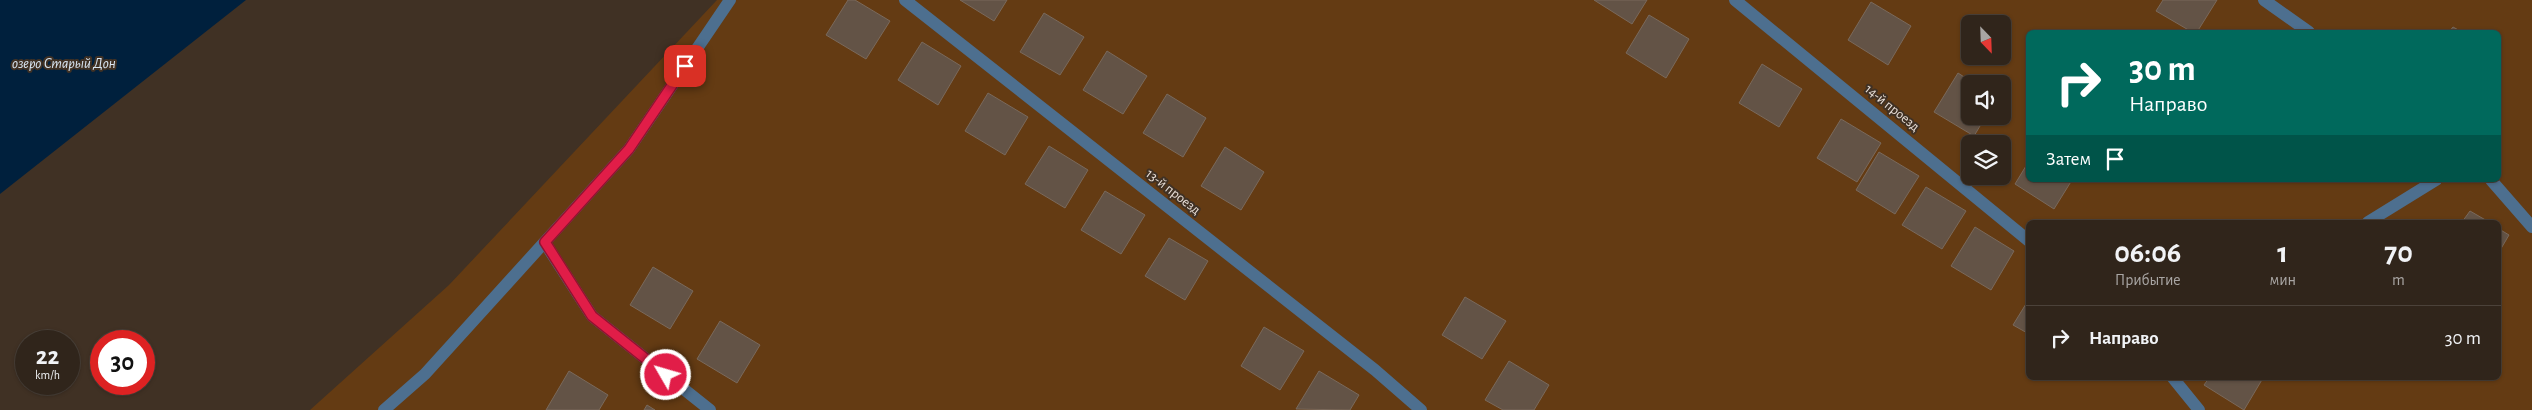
<!DOCTYPE html>
<html lang="ru">
<head>
<meta charset="utf-8">
<style>
  :root { --surface:#30251b; --page:#3c3128; --text:#f1f3f6; --muted:#a8a5a3; --line:#4b423a }
  body { margin:0; font-family:"Alegreya Sans",sans-serif; background:var(--page); color:var(--text); height:100vh; display:flex; flex-direction:column; font-size:19px; white-space:nowrap }
  * { box-sizing:border-box; margin:0 }
  p { font-size:16px; color:var(--muted) }
  .icon { flex:none; width:28px; height:28px; fill:none; stroke:currentColor; stroke-width:2; stroke-linecap:round; stroke-linejoin:round }
  .map { position:relative; flex:1; overflow:hidden }
  .sheet { position:absolute; left:2026px; top:220px; width:475px; height:160px; display:flex; flex-direction:column; background:var(--surface); border-radius:8px; box-shadow:0 1px 4px #0004,0 0 0 1px var(--line) }
  .sheet>* { flex:none }
  .top-card { position:absolute; left:2026px; top:30px; width:475px; height:152px; border-radius:8px; box-shadow:0 1px 4px #0004,0 0 0 1px var(--line); background:#00695c; color:#fff; overflow:hidden }
  .needle { width:32px; rotate:157deg }
  .controls { position:absolute; left:1961px; top:15px; display:grid; gap:10px }
  .controls a { display:grid; place-items:center; width:50px; height:50px; border-radius:8px; background:var(--surface); box-shadow:0 1px 4px #0004,0 0 0 1px var(--line); font-size:25px }
  .speed { position:absolute; left:15px; top:330px; display:flex; gap:10px; font-size:25px; font-weight:700; text-align:center }
  .speed>* { display:grid; place-content:center; width:65px; height:65px; border-radius:50%; background:var(--surface); box-shadow:0 1px 4px #0004,0 0 0 1px var(--line); line-height:1 }
  .speed small { font-size:12px; font-weight:400 }
  .speed .limit { border:8px solid #d22; background:#fff; color:#111 }
  .pin { position:absolute; display:grid; place-items:center; width:42px; height:42px; color:#fff; margin:-21px; border-radius:10px; box-shadow:0 2px 8px #0006 }
  .me { position:absolute; width:55px; margin:-28px; rotate:308deg; stroke-linejoin:round; filter:drop-shadow(0 0 4px #0008) }
  .turn { display:flex; align-items:center; gap:18px; height:105px; padding:0 20px; font-size:22px }
  .turn .icon { width:65px; height:65px; stroke-width:2.5 }
  .turn b { display:block; font-size:35px; line-height:42px }
  .then { display:flex; align-items:center; height:48px; padding:0 20px; background:#0003; gap:10px; font-size:19px }
  .eta { display:flex; justify-content:space-evenly; align-items:center; height:85px; text-align:center }
  .eta b { font-size:30px; font-weight:600; line-height:35px }
  ul { padding:0; list-style:none }
  li { display:flex; align-items:center; gap:15px; height:65px; padding:0 20px; border-top:1px solid var(--line) }
  li div { flex:1 }
  li b { display:block; font-size:19px }
  li em { font-style:normal }
  .map>svg:first-child { display:block }
</style>
</head>
<body>
<div class="map">
<svg width="2532" height="410" viewBox="0 0 2532 410">
  <rect width="100%" height="100%" fill="#403124"/>
  <path fill="#643b13" fill-rule="evenodd" d="M717,0h1815v410h-2222l139,-125zM1970,24h32v32h-32zM2029,32h470v148h-470zM1970,84h32v32h-32zM1970,144h32v32h-32zM2029,222h470v156h-470z"/>
  <path fill="#00203d" d="M0,0h246l-246,194z"/>
  <g fill="#635346" stroke="#7a695b">
    <path d="M848,0h7l35,21 -24,38 -40,-24z"/>
    <path d="M960,0h47l-13,21z"/>
    <path d="M1594,0h53l-15,24z"/>
    <path d="M2163,0h54l-20,32h-5l-36,-21z"/>
    <path d="M1871,2l40,24 -23,39 -40,-25z"/>
    <path d="M1044,13l40,24 -24,38 -40,-23z"/>
    <path d="M1649,15l40,24 -23,39 -40,-25z"/>
    <path d="M2453,27l9,5h-13z"/>
    <path d="M922,42l39,24 -23,39 -40,-25z"/>
    <path d="M1107,51l40,25 -24,38 -40,-24z"/>
    <path d="M1762,64l40,25 -23,38 -40,-24z"/>
    <path d="M1958,73l17,11h-5v32h16l-12,20 -40,-24z"/>
    <path d="M988,93l40,24 -23,38 -40,-24z"/>
    <path d="M1167,94l39,24 -23,39 -40,-24z"/>
    <path d="M1841,119l40,24 -24,39 -40,-24z"/>
    <path d="M1049,146l39,24 -23,38 -40,-24z"/>
    <path d="M1225,147l39,25 -23,38 -40,-24z"/>
    <path d="M1879,152l40,24 -24,38 -39,-24z"/>
    <path d="M2029,161v19h43l-18,29 -39,-25z"/>
    <path d="M1926,187l40,24 -24,38 -40,-24z"/>
    <path d="M1105,191l40,24 -24,39 -40,-24z"/>
    <path d="M2470,211l19,11h-27z"/>
    <path d="M1975,227l39,24 -23,39 -40,-24z"/>
    <path d="M2499,229l10,6 -10,17z"/>
    <path d="M1169,238l39,23 -23,39 -40,-24z"/>
    <path d="M653,267l40,24 -23,38 -40,-24z"/>
    <path d="M1465,297l41,24 -24,38 -40,-24z"/>
    <path d="M2029,299v35l-16,-9z"/>
    <path d="M720,321l40,24 -23,38 -40,-24z"/>
    <path d="M1264,327l40,24 -24,39 -39,-24z"/>
    <path d="M1509,361l40,24 -15,25h-31l-18,-10z"/>
    <path d="M569,371l39,24 -9,15h-53z"/>
    <path d="M1319,371l40,24 -9,15 -54,-1z"/>
    <path d="M2209,378h54l-19,32 -40,-25z"/>
    <path d="M647,405l8,5h-11z"/>
  </g>
  <g fill="none" stroke-linecap="round" stroke-linejoin="round">
    <g stroke="#4d6f8f" stroke-width="12">
      <path d="M905,0l470,370 46,40"/>
      <path d="M1735,0l294,241"/>
      <path d="M2264,0l45,32"/>
      <path d="M2491,180l41,47"/>
      <path d="M2368,222l68,-42"/>
      <path d="M545,243l47,73 118,94"/>
      <path d="M2173,378l26,32"/>
      <path d="M384,410l41,-36 204,-225 101,-149"/>
    </g>
  </g>
  <g fill="none" stroke-linecap="round" stroke-linejoin="round">
    <g stroke="#92132f" stroke-width="12">
      <path id="route" d="M666,375l-74,-59 -47,-74 84,-93 56,-83"/>
    </g>
    <use href="#route" stroke="#e11d48" stroke-width="9"/>
  </g>
  <g text-anchor="middle" dominant-baseline="central" stroke-width="4" stroke-linejoin="round" paint-order="stroke">
    <g font-size="14" fill="#e9dfd8" stroke="#403124">
      <text transform="translate(1892 108) rotate(39)">14-й проезд</text>
      <text transform="translate(1173 192) rotate(38)">13-й проезд</text>
    </g>
    <g font-size="15" font-style="italic" fill="#d8e5f2" stroke="#403124">
      <text x="64" y="63">озеро Старый Дон</text>
    </g>
  </g>
</svg>
<div class="controls">
<a><svg class="needle" viewBox="-14 -14 28 28"><path d="M0-13l5 13h-10z" fill="#e53935"/><path d="M0 13l5-13h-10z" fill="#a8a5a3"/></svg></a>
<a><svg class="icon" aria-label="sound" viewBox="0 0 24 24"><path d="M4 9h4l5-4v14l-5-4H4zM17 9q2 3 0 6"/></svg></a>
<a><svg class="icon" aria-label="layers" viewBox="0 0 24 24"><path d="M12 4l9 5-9 5-9-5zM3 14l9 5 9-5"/></svg></a>
</div>
<div class="speed"><div>22<small>km/h</small></div><div class="limit">30</div></div>
<div class="pin" style="left:685px;top:66px;background:#d93025"><svg class="icon" aria-label="arrive" viewBox="0 0 24 24"><path d="M6 21V4h12l-3 4 3 4H6"/></svg></div>
<svg class="me" style="left:666px;top:375px" viewBox="-20 -20 40 40"><circle r="17" fill="#e11d48" stroke="#fff" stroke-width="3"/><path d="M0-11L8 9 0 5-8 9z" fill="#fff"/></svg>
<div class="top-card">
<div class="turn"><svg class="icon" aria-label="right" viewBox="0 0 24 24"><path d="M7 20v-9h11M14 6l5 5-5 5"/></svg><div><b>30 m</b>Направо</div></div>
<div class="then">Затем<svg class="icon" aria-label="arrive" viewBox="0 0 24 24"><path d="M6 21V4h12l-3 4 3 4H6"/></svg></div>
</div>
<section class="sheet">
<div class="eta">
<div><b>06:06</b><p>Прибытие</p></div>
<div><b>1</b><p>мин</p></div>
<div><b>70</b><p>m</p></div>
</div>
<ul>
<li><svg class="icon" aria-label="right" viewBox="0 0 24 24"><path d="M7 20v-9h11M14 6l5 5-5 5"/></svg><div><b>Направо</b></div><em>30 m</em></li>
</ul>
</section>
</div>
</body>
</html>
